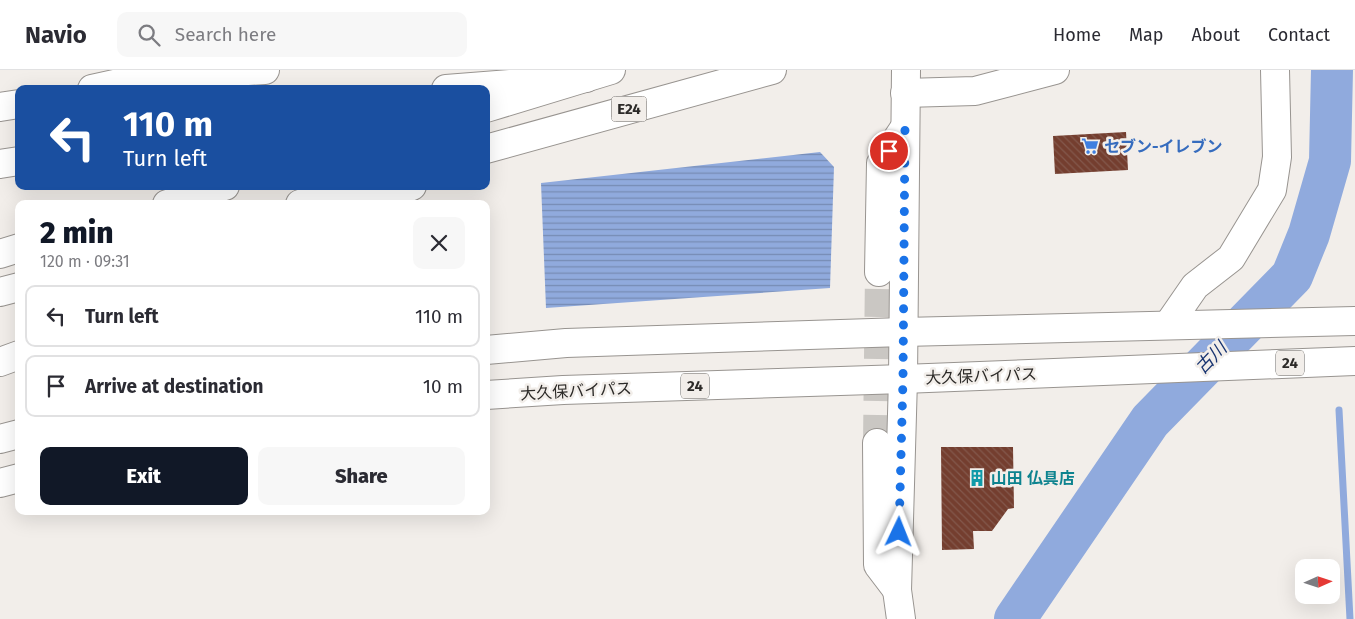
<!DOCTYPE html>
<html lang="en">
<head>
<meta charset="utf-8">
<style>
  :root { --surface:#fff; --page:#f7f7f7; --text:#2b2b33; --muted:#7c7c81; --line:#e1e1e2; --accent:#111827 }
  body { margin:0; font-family:"Fira Sans","Noto Sans JP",sans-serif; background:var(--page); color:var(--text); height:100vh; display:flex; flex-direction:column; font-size:19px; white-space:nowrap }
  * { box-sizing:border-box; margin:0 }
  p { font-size:16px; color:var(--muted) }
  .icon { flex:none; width:28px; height:28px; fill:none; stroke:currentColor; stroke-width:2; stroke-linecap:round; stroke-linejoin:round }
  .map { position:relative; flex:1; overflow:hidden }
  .details { position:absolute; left:15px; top:130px; width:475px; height:315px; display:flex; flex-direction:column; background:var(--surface); border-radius:10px; box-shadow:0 5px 20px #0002 }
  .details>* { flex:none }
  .banner { position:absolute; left:15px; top:15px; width:475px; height:105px; border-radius:10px; box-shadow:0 5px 20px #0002; background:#1a4fa0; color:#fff; overflow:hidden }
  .needle { width:32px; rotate:87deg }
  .tools { position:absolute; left:1295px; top:489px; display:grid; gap:10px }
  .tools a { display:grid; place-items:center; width:45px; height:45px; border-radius:10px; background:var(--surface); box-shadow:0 5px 20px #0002; font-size:25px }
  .pin { position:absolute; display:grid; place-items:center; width:42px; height:42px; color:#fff; margin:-21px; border:2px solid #fff; border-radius:50%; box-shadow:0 1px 5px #0007 }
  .me { position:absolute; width:55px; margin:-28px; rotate:2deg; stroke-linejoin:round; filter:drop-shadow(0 0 4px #0008) }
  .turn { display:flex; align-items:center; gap:18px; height:105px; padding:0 25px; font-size:22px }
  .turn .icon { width:65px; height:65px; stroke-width:2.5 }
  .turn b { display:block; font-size:35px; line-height:42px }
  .round { display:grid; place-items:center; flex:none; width:52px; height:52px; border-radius:10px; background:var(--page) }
  .summary { display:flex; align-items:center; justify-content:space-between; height:85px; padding:0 25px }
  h1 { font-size:30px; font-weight:800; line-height:38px; color:var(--accent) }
  .button { display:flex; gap:10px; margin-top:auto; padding:10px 25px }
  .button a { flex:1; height:58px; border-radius:10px; background:var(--accent); color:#fff; font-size:20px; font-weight:800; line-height:58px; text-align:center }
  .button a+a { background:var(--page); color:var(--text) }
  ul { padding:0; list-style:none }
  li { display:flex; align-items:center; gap:15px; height:62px; margin:0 10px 8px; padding:0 15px; border:2px solid var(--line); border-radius:10px }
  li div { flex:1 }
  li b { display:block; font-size:19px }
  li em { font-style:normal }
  header { display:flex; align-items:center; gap:30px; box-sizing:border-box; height:70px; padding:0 25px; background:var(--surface); border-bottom:1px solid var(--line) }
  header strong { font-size:24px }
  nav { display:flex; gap:28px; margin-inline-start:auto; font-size:18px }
  .search { width:350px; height:45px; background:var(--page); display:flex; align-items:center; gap:12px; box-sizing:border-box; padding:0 18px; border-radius:10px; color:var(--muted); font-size:19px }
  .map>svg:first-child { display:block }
</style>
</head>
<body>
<header>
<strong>Navio</strong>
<div class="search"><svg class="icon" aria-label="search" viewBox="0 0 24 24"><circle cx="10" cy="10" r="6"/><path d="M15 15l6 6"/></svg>Search here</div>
<nav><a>Home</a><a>Map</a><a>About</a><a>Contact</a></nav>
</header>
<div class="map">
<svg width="1355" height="549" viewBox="0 0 1355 549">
  <defs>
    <pattern id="water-rules" width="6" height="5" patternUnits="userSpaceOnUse" patternTransform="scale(1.25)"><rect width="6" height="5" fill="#90aadd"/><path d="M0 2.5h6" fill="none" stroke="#768bb3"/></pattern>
    <pattern id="building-back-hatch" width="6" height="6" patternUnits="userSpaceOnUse" patternTransform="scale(1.25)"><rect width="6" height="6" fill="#743e2f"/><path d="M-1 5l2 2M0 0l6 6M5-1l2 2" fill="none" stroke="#83584c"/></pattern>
  </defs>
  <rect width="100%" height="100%" fill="#f2eeea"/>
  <path fill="url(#water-rules)" d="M820,82l14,15 -4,121 -284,20 -5,-125z"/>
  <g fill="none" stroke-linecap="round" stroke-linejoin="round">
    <path stroke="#90aadd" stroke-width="7" d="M1339,340l11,209"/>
    <path stroke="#90aadd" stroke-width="42" d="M1015,549l135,-198 142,-145 17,-42 21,-73 2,-91"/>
  </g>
  <g fill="url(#building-back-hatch)">
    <path d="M1126,62l2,38 -73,4 -2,-38z"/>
    <path d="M941,377h72l1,61 -6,1 -16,22h-19l1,18 -32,1z"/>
  </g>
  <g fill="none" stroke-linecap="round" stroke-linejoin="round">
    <path stroke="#cac7c3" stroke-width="28" stroke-dasharray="28 14" stroke-linecap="butt" d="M877,373l2,-171"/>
    <g stroke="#989490" stroke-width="30">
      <g id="minor">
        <path d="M92,19l49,-11 124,-8"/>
        <path d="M905,23l70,-2 80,-21"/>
        <path d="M0,37l19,-3"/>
        <path d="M879,202l2,-109 24,-36"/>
        <path d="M1168,255l27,-39 36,-28 41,-68 5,-33 -2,-87"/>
        <path d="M877,373l1,122 19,25"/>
      </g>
    </g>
    <g stroke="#989490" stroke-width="30">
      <path id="major" d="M901,549l-4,-29 6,-211 3,-309"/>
    </g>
    <g stroke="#989490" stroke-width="30">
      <g id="highway">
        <path d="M446,19l140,-11"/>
        <path d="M486,38l125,-38"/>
        <path d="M486,79l286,-79"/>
        <path d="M0,94l19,-3"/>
        <path d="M167,134l58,-18"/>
        <path d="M300,134l59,-18"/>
        <path d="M371,134l41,-18"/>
        <path d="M0,184l19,-6"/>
        <path d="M0,222l19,-5"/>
        <path d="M486,280l80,-7 337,-11 452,-11"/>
        <path d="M0,292l19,-7"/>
        <path d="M486,325l77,-5 340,-11 452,-18"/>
        <path d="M0,369l19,-5"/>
        <path d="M0,413l19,-5"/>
      </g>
    </g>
    <use href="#minor" stroke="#fff" stroke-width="28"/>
    <use href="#major" stroke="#fff" stroke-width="28"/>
    <use href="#highway" stroke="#fff" stroke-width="28"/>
  </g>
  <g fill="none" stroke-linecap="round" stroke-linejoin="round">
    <path stroke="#1a73e8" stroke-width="9" stroke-dasharray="0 16.2" d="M889,81l16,-24 -2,252 -4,153"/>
  </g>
  <defs>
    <g id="supermarket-bare" transform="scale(1.35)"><path d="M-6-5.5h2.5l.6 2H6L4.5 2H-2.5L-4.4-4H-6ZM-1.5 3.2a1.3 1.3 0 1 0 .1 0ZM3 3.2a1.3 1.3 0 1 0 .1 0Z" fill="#3f7fe0" stroke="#f2eeea" stroke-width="2.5" paint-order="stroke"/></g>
    <g id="building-bare" transform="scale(1.35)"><path d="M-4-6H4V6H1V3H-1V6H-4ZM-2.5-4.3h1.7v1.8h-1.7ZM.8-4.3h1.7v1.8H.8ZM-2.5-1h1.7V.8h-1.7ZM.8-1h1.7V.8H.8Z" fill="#0f9aa8" stroke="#f2eeea" stroke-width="2.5" paint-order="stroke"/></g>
  </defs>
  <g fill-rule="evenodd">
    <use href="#supermarket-bare" x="1090" y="76"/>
    <use href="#building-bare" x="977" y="408"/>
  </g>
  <g text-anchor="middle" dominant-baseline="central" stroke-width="5" stroke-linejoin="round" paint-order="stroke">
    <g fill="#f2eeea" stroke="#676562" stroke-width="1">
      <rect x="611.5" y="26.5" width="35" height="25" rx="4"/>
      <rect x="1276" y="280.5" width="28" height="25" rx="4"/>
      <rect x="681" y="303.5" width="28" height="25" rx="4"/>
    </g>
    <g font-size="15" font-weight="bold" fill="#2c2a28">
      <text x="629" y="39">E24</text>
      <text x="1290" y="293">24</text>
      <text x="695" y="316">24</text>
    </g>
    <g font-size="16" font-weight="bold" fill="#366cbe" stroke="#f2eeea" text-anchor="start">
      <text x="1104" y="76">セブン-イレブン</text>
    </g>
    <g font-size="16" fill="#2c2a28" stroke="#f2eeea">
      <text transform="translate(981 306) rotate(-2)">大久保バイパス</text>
      <text transform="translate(576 321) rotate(-3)">大久保バイパス</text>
    </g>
    <g font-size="16" font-weight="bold" fill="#0d838f" stroke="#f2eeea" text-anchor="start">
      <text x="991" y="408">山田 仏具店</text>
    </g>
    <g font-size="18" font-style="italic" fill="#193571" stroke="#f2eeea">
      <text transform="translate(1211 288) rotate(-46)">古川</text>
    </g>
  </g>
</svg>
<div class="tools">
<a><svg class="needle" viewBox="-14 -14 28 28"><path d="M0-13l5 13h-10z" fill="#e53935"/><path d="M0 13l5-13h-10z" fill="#7c7c81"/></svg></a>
</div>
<div class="pin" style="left:889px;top:81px;background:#d93025"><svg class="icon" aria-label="arrive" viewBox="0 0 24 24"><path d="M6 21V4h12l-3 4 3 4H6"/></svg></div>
<svg class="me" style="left:899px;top:462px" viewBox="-20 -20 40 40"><path d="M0-17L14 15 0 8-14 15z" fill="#1a73e8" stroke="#fff" stroke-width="4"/></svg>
<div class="banner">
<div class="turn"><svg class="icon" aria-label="left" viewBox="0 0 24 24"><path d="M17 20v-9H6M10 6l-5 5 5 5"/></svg><div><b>110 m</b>Turn left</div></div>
</div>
<section class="details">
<div class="summary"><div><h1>2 min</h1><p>120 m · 09:31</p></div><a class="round"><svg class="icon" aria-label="close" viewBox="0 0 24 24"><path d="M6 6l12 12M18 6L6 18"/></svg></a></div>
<ul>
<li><svg class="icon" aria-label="left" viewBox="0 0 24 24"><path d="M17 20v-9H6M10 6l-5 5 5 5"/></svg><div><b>Turn left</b></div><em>110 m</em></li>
<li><svg class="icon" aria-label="arrive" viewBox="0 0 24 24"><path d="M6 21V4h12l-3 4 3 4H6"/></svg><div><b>Arrive at destination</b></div><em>10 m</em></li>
</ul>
<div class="button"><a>Exit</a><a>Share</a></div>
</section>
</div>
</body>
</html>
